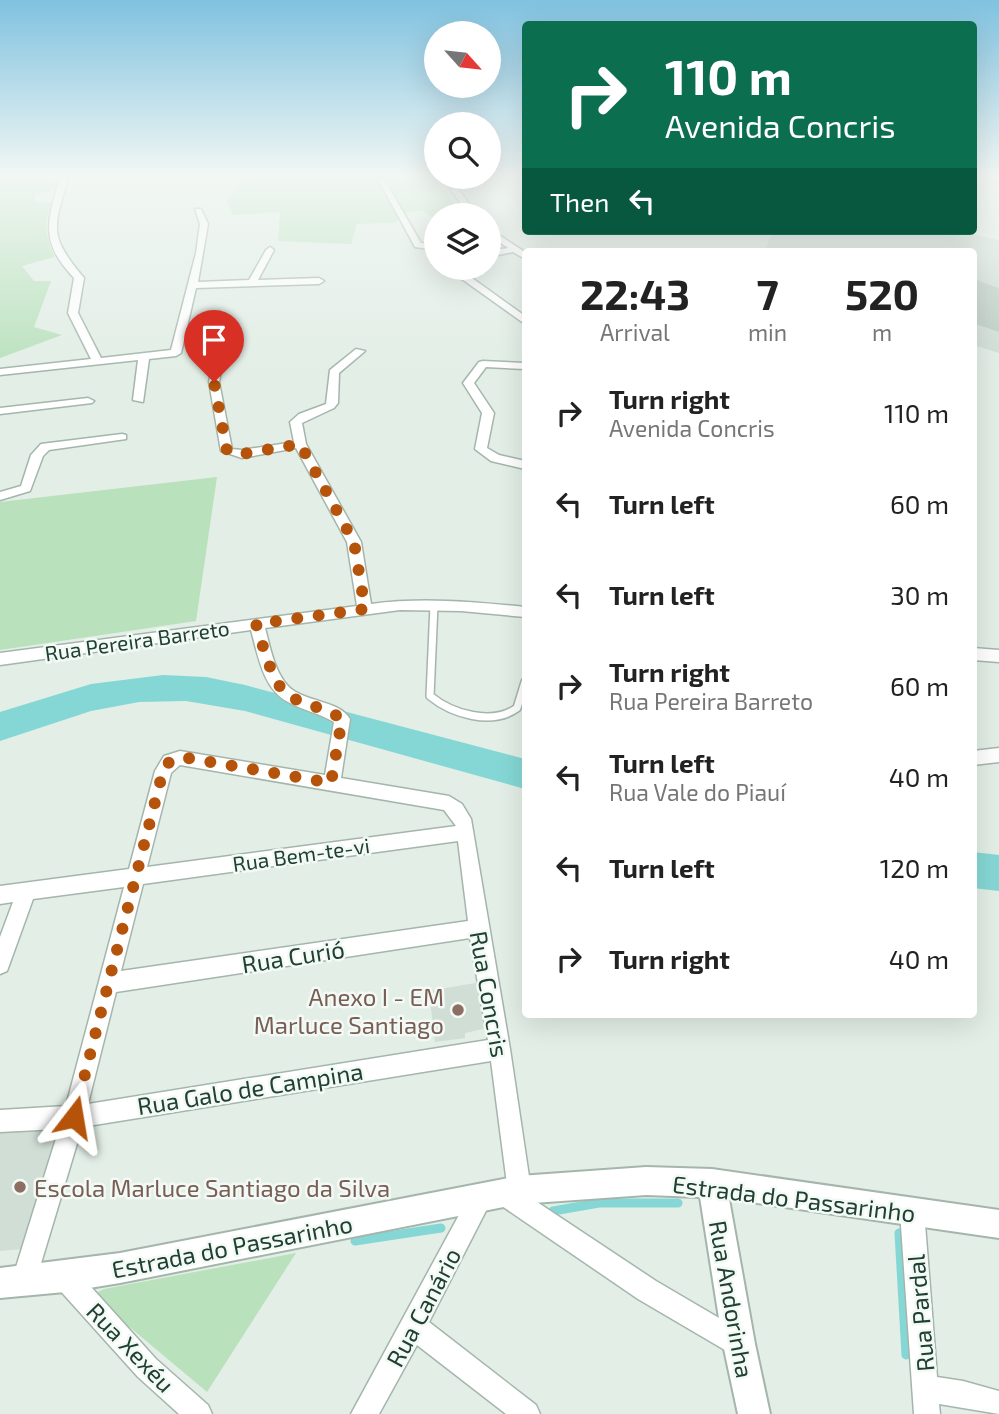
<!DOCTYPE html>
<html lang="en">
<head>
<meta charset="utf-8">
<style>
  :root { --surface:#fff; --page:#f2f2f2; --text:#222; --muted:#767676 }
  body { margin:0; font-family:"Exo 2",sans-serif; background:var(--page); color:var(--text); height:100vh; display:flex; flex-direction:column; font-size:26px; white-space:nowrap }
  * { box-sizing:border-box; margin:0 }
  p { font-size:23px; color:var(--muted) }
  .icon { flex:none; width:38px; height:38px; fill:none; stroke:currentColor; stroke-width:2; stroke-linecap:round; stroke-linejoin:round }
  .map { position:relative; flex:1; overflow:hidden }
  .details { position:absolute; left:522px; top:248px; width:455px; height:770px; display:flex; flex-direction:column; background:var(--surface); border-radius:7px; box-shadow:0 7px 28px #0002 }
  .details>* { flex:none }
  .banner { position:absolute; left:522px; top:21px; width:455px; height:214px; border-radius:7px; box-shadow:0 7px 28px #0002; background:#0b6e4f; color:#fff; overflow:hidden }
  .needle { width:46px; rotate:117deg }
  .tools { position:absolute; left:424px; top:21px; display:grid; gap:14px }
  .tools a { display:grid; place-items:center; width:77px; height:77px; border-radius:50%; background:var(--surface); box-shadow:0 7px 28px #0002; font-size:35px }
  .pin { position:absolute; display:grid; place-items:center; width:60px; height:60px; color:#fff; margin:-72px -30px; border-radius:50% 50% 50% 0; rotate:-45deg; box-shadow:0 0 7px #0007 }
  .pin .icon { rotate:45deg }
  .me { position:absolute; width:77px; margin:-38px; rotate:14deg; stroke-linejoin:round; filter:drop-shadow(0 0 5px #0008) }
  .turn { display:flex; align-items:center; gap:24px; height:147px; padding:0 28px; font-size:32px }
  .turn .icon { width:91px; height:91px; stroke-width:2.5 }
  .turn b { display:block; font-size:49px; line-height:60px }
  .then { display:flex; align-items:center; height:66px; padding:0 28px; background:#0003; gap:14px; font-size:26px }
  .eta { display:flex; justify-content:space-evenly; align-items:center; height:119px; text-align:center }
  .eta b { font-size:42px; font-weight:700; line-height:49px }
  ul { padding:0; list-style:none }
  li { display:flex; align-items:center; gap:21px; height:91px; padding:0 28px }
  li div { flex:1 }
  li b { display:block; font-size:26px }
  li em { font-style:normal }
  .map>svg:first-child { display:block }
</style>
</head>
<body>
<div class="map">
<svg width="999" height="1414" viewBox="0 0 999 1414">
  <rect width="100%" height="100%" fill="#e2eee6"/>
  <g fill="#d0ded5">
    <path d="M773,231h186l40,9v113l-26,-8v-93h-209z"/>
    <path d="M481,982l7,46 -23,5v5l-30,4 -6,-51z"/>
    <path d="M59,1125l-38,124 -21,2v-125z"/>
  </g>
  <g fill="#b9e1bc">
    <path d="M0,175h36l8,6 13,2 -3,6 -19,6v6l16,2c-8,20 -5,35 4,54l-33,9 12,15h17l-17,46 28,8 -62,23z"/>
    <path d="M244,175h186l34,40h-28l-1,4 -13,-9 -16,3 -11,10 -38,1 -6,20 -73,-3 2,-29 -48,3 -5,-14z"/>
    <path d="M217,477l-21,144 -196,29v-148z"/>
    <path d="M296,1253l-89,139 -112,-94 3,-6 6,-3z"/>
  </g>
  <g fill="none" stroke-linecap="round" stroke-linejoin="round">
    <g stroke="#85d7d5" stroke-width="9">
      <path d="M553,1211l46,-8h79"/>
      <path d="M899,1233l7,122"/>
      <path d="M355,1241l86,-13"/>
    </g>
    <g fill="#85d7d5" fill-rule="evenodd">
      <path d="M163,675l43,2 39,8 280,74v30l-280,-78 -59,-10 -47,1 -48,9 -91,30v-29l91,-28z"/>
      <path d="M973,852l26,3v36l-26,-3z"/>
    </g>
  </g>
  <path fill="#baccc1" d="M973,279l26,9v44l-26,-9z"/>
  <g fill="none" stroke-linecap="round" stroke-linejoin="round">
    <g stroke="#a4b6ac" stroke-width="10">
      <path id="service" d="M434,605l-4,91c22,18 62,30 87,12l8,-26"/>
    </g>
    <g stroke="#a4b6ac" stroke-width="3">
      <g id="minor">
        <path d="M61,175h8c-15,53 -22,59 15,103l-6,35 23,45 70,-8 25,-97 4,-29 -5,-15h6l7,15 -10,58 51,-2 17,-30 4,-3 4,3 -16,30 61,-2 5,3 -5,3 -123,4 -15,65 -5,3 -27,3 -6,43 -10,-2 5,-40 -138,15v-6l91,-10 -23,-46 6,-35c-35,-37 -27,-57 -13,-103z"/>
        <path d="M987,175l12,1v5l-11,-4z"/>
        <path d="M442,177h8l27,38h-8z"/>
        <path d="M378,179l7,2 36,62 15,1v6l-21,-3z"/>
        <path d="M488,228l37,24v7l-12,-7 -25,5v-6l20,-3 -20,-14z"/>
        <path d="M459,273h6l60,43v8l-66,-47z"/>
        <path d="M222,320l9,2 -12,60 13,67 10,1 52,-8 -4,-20 9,-8 27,-10 4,-34 26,-21 9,2 -26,22 -1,30 -4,5 -32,15 4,21 55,98 10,62c52,-7 103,-2 154,3v10l-64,-6 -61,-1 -135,18c5,19 9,42 22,57 16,18 51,14 63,34l-9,59 108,18 13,8 9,15 39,230 21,141 -3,6 128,85 92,54 4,9 -4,9 -9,4 -9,-4 -92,-54 -142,-97 -4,-8 4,-8 11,-2 -16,-123 -409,66 -46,153 -3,9 -9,3 -9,-3 -3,-9 47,-151 -59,3v-22l66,-4 58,-219 -91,12 -26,72 -7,3v-37l13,-35 -13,2v-18l129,-17 26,-98 9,-15 16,-5 145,24 9,-53c-15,-9 -32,-12 -46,-20 -25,-13 -30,-47 -37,-72l-251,35v-12l357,-47 -10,-64 -51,-94 -54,10 -21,-7 -12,-69zM180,765l264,45 12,16 -309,41 24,-94zM458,841l10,80 -347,50 22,-87zM470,938l18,102 -400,64 28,-112z"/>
        <path d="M483,361l42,2v6l-39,-2 -12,16 20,30 -7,35 12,7 26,6v8l-34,-8 -16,-12 7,-36 -19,-30 16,-21z"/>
        <path d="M88,398l6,3 -2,2 -92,11v-6z"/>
        <path d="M122,434l4,1v4l-77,11 -6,6 -13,35 -30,9v-8l21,-6 10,-31 10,-11z"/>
        <path d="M973,648l26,2v12l-26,-2z"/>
        <path d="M999,748v14l-26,3v-14z"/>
        <path d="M480,1187l8,4 4,8 -63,123 107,83 4,9h-34l-89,-69 -38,69h-28l121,-223z"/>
        <path d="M912,1199l8,4 4,8 13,166 26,4 36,10v23l-60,-10 1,10h-26l-14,-203 4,-8z"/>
        <path d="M65,1265l9,3 82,91 52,46 4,9h-33l-41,-37 -82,-91 -3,-9 3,-9z"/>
      </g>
    </g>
    <g stroke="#a4b6ac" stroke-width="4">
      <path id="tertiary" d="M646,1167l66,2 287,41v28l-270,-39 26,145 15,70h-32l-15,-70 -23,-147 -54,-2 -127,9 -399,79 -55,9 -65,6v-30l120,-15 399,-77z"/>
    </g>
    <use href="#service" stroke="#fff" stroke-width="7"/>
    <use href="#minor" fill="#fff" fill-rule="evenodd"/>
    <use href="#tertiary" fill="#fff" fill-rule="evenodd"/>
  </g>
  <linearGradient id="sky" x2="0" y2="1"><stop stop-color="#80c2e0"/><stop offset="0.47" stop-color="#f2f7f4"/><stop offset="1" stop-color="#f2f7f4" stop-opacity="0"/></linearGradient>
  <rect width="999" height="373" fill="url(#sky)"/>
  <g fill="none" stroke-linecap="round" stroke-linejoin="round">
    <path stroke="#b45309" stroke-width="12" stroke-dasharray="0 21.6" d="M74,1117l89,-346 7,-10 18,-3 143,25 11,-64c-16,-11 -34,-13 -51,-22 -19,-10 -28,-53 -35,-73l109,-15 -11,-67 -54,-98 -58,10 -15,-3 -13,-69"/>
  </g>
  <g fill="#8d6e63" stroke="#f3faf5" stroke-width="2.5">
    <circle cx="458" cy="1010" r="7"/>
    <circle cx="20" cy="1187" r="7"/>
  </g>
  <g text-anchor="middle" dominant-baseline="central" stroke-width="5" stroke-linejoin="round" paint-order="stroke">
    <g font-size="21" fill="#204032" stroke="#f3faf5">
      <text transform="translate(137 640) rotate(-8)">Rua Pereira Barreto</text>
      <text transform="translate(301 854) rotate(-8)">Rua Bem-te-vi</text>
    </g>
    <g font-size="24" fill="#204032" stroke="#f3faf5">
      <text transform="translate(293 956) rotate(-9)">Rua Curió</text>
      <text transform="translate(490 994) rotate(80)">Rua Concris</text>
      <text transform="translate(250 1088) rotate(-9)">Rua Galo de Campina</text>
      <text transform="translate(794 1198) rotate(7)">Estrada do Passarinho</text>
      <text transform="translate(232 1246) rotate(-11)">Estrada do Passarinho</text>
      <text transform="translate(732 1299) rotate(80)">Rua Andorinha</text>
      <text transform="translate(423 1307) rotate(-62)">Rua Canário</text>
      <text transform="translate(920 1313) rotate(-95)">Rua Pardal</text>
      <text transform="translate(131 1347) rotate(46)">Rua Xexéu</text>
    </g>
    <g font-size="24" fill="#785e54" stroke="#f3faf5" text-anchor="end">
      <text x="444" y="996">Anexo I - EM<tspan x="444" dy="28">Marluce Santiago</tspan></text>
      <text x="34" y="1187" text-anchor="start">Escola Marluce Santiago da Silva</text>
    </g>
  </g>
</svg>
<div class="tools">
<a><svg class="needle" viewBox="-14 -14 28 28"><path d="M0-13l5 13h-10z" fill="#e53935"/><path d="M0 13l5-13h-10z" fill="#767676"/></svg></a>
<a><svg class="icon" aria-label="search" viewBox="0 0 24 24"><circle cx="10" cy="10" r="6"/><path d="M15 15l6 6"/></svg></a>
<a><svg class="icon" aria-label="layers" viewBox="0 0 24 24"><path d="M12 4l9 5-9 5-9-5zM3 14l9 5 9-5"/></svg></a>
</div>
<div class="pin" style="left:214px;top:382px;background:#d93025"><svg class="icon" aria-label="arrive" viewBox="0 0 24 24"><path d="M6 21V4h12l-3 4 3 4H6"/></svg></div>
<svg class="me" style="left:74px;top:1117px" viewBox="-20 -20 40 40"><path d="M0-17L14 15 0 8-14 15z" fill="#b45309" stroke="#fff" stroke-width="4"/></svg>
<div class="banner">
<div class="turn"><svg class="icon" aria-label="right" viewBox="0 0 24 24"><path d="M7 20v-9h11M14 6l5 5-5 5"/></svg><div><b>110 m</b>Avenida Concris</div></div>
<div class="then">Then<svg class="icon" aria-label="left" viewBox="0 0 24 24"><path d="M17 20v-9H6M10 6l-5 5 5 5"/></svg></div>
</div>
<section class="details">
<div class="eta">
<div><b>22:43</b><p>Arrival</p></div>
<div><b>7</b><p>min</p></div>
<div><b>520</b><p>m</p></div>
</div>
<ul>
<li><svg class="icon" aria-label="right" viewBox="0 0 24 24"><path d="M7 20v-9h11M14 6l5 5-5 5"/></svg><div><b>Turn right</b><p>Avenida Concris</p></div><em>110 m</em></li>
<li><svg class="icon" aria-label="left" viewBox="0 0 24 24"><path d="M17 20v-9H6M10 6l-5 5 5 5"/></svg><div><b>Turn left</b></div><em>60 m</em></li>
<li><svg class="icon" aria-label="left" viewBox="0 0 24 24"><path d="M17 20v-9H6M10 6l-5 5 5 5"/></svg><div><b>Turn left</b></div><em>30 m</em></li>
<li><svg class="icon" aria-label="right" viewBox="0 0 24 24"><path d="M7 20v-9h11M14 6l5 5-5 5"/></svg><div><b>Turn right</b><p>Rua Pereira Barreto</p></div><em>60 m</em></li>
<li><svg class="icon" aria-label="left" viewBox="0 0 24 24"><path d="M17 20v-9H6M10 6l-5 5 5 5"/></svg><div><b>Turn left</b><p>Rua Vale do Piauí</p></div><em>40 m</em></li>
<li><svg class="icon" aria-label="left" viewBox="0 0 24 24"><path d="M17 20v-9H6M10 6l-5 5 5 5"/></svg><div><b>Turn left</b></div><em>120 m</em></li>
<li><svg class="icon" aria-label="right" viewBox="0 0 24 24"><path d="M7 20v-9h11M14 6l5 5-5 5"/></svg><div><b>Turn right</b></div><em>40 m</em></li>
</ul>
</section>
</div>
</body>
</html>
